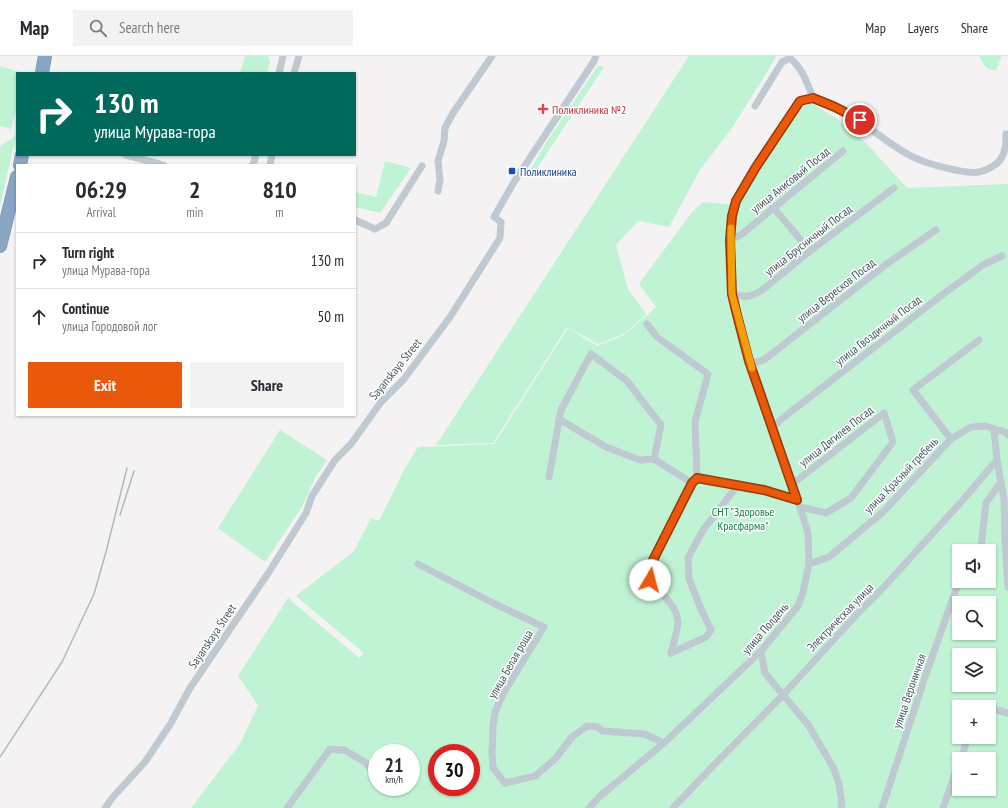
<!DOCTYPE html>
<html lang="en">
<head>
<meta charset="utf-8">
<style>
  :root { --surface:#fff; --page:#f2f2f3; --text:#2b2b33; --muted:#7c7c81; --line:#e1e1e2; --accent:#ea580c }
  body { margin:0; font-family:"PT Sans Narrow",sans-serif; background:var(--page); color:var(--text); height:100vh; display:flex; flex-direction:column; font-size:15px; white-space:nowrap }
  * { box-sizing:border-box; margin:0 }
  p { font-size:13px; color:var(--muted) }
  .icon { flex:none; width:22px; height:22px; fill:none; stroke:currentColor; stroke-width:2; stroke-linecap:round; stroke-linejoin:round }
  .map { position:relative; flex:1; overflow:hidden }
  .drawer { position:absolute; left:16px; top:108px; width:340px; height:252px; display:flex; flex-direction:column; background:var(--surface); border-radius:0px; box-shadow:0 1px 3px #0004 }
  .drawer>* { flex:none }
  .banner { position:absolute; left:16px; top:16px; width:340px; height:84px; border-radius:0px; box-shadow:0 1px 3px #0004; background:#00695c; color:#fff; overflow:hidden }
  .buttons { position:absolute; left:952px; top:488px; display:grid; gap:8px }
  .buttons a { display:grid; place-items:center; width:44px; height:44px; border-radius:0px; background:var(--surface); box-shadow:0 1px 3px #0004; font-size:20px }
  .speed { position:absolute; left:368px; top:688px; display:flex; gap:8px; font-size:20px; font-weight:700; text-align:center }
  .speed>* { display:grid; place-content:center; width:52px; height:52px; border-radius:50%; background:var(--surface); box-shadow:0 1px 3px #0004; line-height:1 }
  .speed small { font-size:10px; font-weight:400 }
  .speed .limit { border:6px solid #d22; background:#fff; color:#111 }
  .pin { position:absolute; display:grid; place-items:center; width:34px; height:34px; color:#fff; margin:-17px; border:2px solid #fff; border-radius:50%; box-shadow:0 1px 4px #0007 }
  .me { position:absolute; width:44px; margin:-22px; rotate:8deg; stroke-linejoin:round; filter:drop-shadow(0 0 3px #0008) }
  .turn { display:flex; align-items:center; gap:14px; height:84px; padding:0 12px; font-size:18px }
  .turn .icon { width:52px; height:52px; stroke-width:2.5 }
  .turn b { display:block; font-size:28px; line-height:34px }
  .eta { display:flex; justify-content:space-evenly; align-items:center; height:68px; text-align:center }
  .eta b { font-size:24px; font-weight:600; line-height:28px }
  .cta { display:flex; gap:8px; margin-top:auto; padding:8px 12px }
  .cta a { flex:1; height:46px; border-radius:0px; background:var(--accent); color:#fff; font-size:16px; font-weight:600; line-height:46px; text-align:center }
  .cta a+a { background:var(--page); color:var(--text) }
  ul { padding:0; list-style:none }
  li { display:flex; align-items:center; gap:12px; height:56px; padding:0 12px; border-top:1px solid var(--line) }
  li div { flex:1 }
  li b { display:block; font-size:15px }
  li em { font-style:normal }
  header { display:flex; align-items:center; gap:24px; box-sizing:border-box; height:56px; padding:0 20px; background:var(--surface); border-bottom:1px solid var(--line) }
  header strong { font-size:19px }
  nav { display:flex; gap:22px; margin-inline-start:auto; font-size:14px }
  .search { width:280px; height:36px; background:var(--page); display:flex; align-items:center; gap:10px; box-sizing:border-box; padding:0 14px; border-radius:0px; color:var(--muted); font-size:15px }
  .map>svg:first-child { display:block }
</style>
</head>
<body>
<header>
<strong>Map</strong>
<div class="search"><svg class="icon" aria-label="search" viewBox="0 0 24 24"><circle cx="10" cy="10" r="6"/><path d="M15 15l6 6"/></svg>Search here</div>
<nav><a>Map</a><a>Layers</a><a>Share</a></nav>
</header>
<div class="map">
<svg width="1008" height="752" viewBox="0 0 1008 752">
  <rect width="100%" height="100%" fill="#f4f2f2"/>
  <g fill="#c0f3d3" fill-rule="evenodd">
    <path d="M245,0h23l2,5 -3,12h-27z"/>
    <path d="M689,0h87l-1,3 -43,69 -32,42 -31,57 -31,-6 -22,24 12,44 18,25 -22,20 -26,10 -31,-17 -74,116 -57,2z"/>
    <path d="M979,0h23l-6,14c-10,1 -13,-6 -17,-14z"/>
    <path d="M0,10l23,7h-6v32l-6,24 -11,-3z"/>
    <path d="M598,10l6,1 -73,110 -3,-3 18,-31z"/>
    <path d="M811,47l25,15 30,25 41,45 101,-4v624h-817l49,-64 18,-39 -20,-29 50,-78 71,60 5,-5 -68,-57 58,-45 17,-33 8,3 24,-49 15,-25 76,-3 74,-116 29,18 27,-11 32,-28 -17,-23 53,-72 11,-10 35,3 58,-94zM959,495h30v30h-30zM959,547h30v30h-30zM959,599h30v30h-30zM959,651h30v30h-30zM377,697h34v34h-34zM437,697h34v34h-34zM959,703h30v30h-30z"/>
    <path d="M16,80l-16,70v-60z"/>
    <path d="M385,105l26,7 -31,45 -25,-6v-15l21,5z"/>
    <path d="M280,374l47,30 -12,18 -13,29 -37,55 -47,-34z"/>
  </g>
  <g fill="none" stroke-linecap="round" stroke-linejoin="round">
    <g stroke="#7390af" stroke-width="14">
      <g id="highway">
        <path d="M42,17l3,-17"/>
        <path d="M20,109l2,-10"/>
        <path d="M0,190l17,-69"/>
      </g>
    </g>
    <g stroke="#bfc9d2" stroke-width="7">
      <path d="M279,17l4,-17"/>
      <path d="M294,17l5,-17"/>
      <path d="M755,50l27,-44 8,-4c13,11 17,25 23,40"/>
      <path d="M126,99l37,10"/>
      <path d="M253,109l3,-10"/>
      <path d="M270,109l2,-10"/>
      <path d="M438,135l2,-11 -2,-19 6,-20 1,-13 8,-15 39,-57"/>
      <path d="M773,151l37,44"/>
      <path d="M355,164l20,9 11,-6 36,-57"/>
      <path d="M731,184l11,-6 101,-83"/>
      <path d="M732,238c13,3 17,4 29,-3l49,-40 84,-63"/>
      <path d="M647,268l10,13 51,37 -13,48 2,56"/>
      <path d="M749,305l9,1 7,-3 123,-96 48,-33"/>
      <path d="M559,363l47,28 34,13 14,-1 38,24 5,-5 41,7"/>
      <path d="M772,372l12,-11 158,-122 41,-30 19,-9"/>
      <path d="M951,383l-38,-49 66,-50"/>
      <path d="M997,404l7,39 1,41 3,47"/>
      <path d="M549,421l12,-67 30,-56 36,27 34,44 -7,34"/>
      <path d="M791,429l93,-72 9,29 -42,56 -25,15 -26,-6"/>
      <path d="M979,495l2,-4 5,-44 15,-21"/>
      <path d="M418,508l75,39 51,24 -41,67 -8,18 -2,14 -1,27 1,15 12,15 30,-7 20,-17 17,-22 15,-11 11,1 4,4 43,3 19,9"/>
      <path d="M809,508l20,-7 54,-45 68,-73 20,-12 14,-1 20,6 3,3"/>
      <path d="M761,595l4,22 44,53 25,43 5,15 3,19 -1,5"/>
      <path d="M671,597l35,-16 5,-7 -10,-21 -12,-30 -1,-21 15,-28 35,-45 26,5 33,10"/>
      <path d="M671,597c2,-9 7,-24 7,-31 -2,-22 -25,-31 -31,-50l45,-89"/>
      <path d="M979,651l1,-2 6,2"/>
      <path d="M989,652l19,5"/>
      <path d="M961,703l7,-22"/>
      <path d="M105,752l8,-11 32,-35 26,-39 19,-35 79,-116 37,-59 6,-17 23,-36 16,-16 30,-42 23,-23 46,-62 50,-79 1,-16 -7,-5 20,-35 80,-121 2,-5"/>
      <path d="M287,752l43,-59 14,1 21,12 5,6"/>
      <path d="M589,752l10,-11 65,-54 97,-92 37,-45 5,-14 6,-28 -1,-31 -8,-26 -9,-22 -42,-124 -17,-67 -1,-54 1,-24 4,-15 19,-34 45,-66c15,-3 20,-1 35,6 25,11 45,31 69,45 16,10 33,14 51,18 16,3 24,5 38,-4 11,-6 14,-20 13,-32h2"/>
      <path d="M673,752l37,-39 73,-74 76,-83 24,-24 79,-87 35,-41 -3,-31"/>
      <path d="M882,752l43,-131 34,-96"/>
      <path d="M943,752l16,-45"/>
    </g>
    <use href="#highway" stroke="#88a5c3" stroke-width="13"/>
    <g stroke="#b4b7bd" stroke-width="1.5">
      <path d="M120,459l14,-44"/>
      <path d="M0,701l62,-95 32,-68 12,-42 21,-84"/>
    </g>
  </g>
  <g fill="none" stroke-linecap="round" stroke-linejoin="round">
    <g stroke="#983908" stroke-width="10">
      <path id="route" d="M650,524l-3,-8 45,-89 5,-5 67,12 33,10 -48,-139 -12,-46 -5,-21 -2,-54 2,-24 4,-15 20,-34 44,-66 13,-3 22,9 25,13"/>
    </g>
    <use href="#route" stroke="#ea580c" stroke-width="7"/>
    <path stroke="#f59e0b" stroke-width="7" d="M731,172l1,66 20,74"/>
  </g>
  <path fill="#e0444e" stroke="#fff" stroke-width="1.5" d="M541 47h4v4h4v4h-4v4h-4v-4h-4v-4h4z"/>
  <rect fill="#1a4fb4" stroke="#fff" stroke-width="1.5" x="508" y="111" width="8" height="8" rx="2"/>
  <g text-anchor="middle" dominant-baseline="central" stroke-width="3" stroke-linejoin="round" paint-order="stroke">
    <g font-size="12" fill="#be3a42" stroke="#fff" text-anchor="start">
      <text x="552" y="53">Поликлиника №2</text>
    </g>
    <g font-size="12" fill="#164399" stroke="#fff" text-anchor="start">
      <text x="520" y="115">Поликлиника</text>
    </g>
    <g font-size="12" fill="#485661" stroke="#fff">
      <text transform="translate(790 124) rotate(-39)">улица Анисовый Посад</text>
      <text transform="translate(808 184) rotate(-38)">улица Брусничный Посад</text>
      <text transform="translate(836 234) rotate(-38)">улица Вересков Посад</text>
      <text transform="translate(878 274) rotate(-38)">улица Гвоздичный Посад</text>
      <text transform="translate(395 313) rotate(-51)">Sayanskaya Street</text>
      <text transform="translate(836 380) rotate(-38)">улица Дягилев Посад</text>
      <text transform="translate(901 419) rotate(-46)">улица Красный гребень</text>
      <text transform="translate(840 561) rotate(-46)">Электрическая улица</text>
      <text transform="translate(765 572) rotate(-49)">улица Полдень</text>
      <text transform="translate(212 580) rotate(-56)">Sayanskaya Street</text>
      <text transform="translate(510 608) rotate(-60)">улица Белая роща</text>
      <text transform="translate(909 635) rotate(-71)">улица Вероничная</text>
    </g>
    <g font-size="12" fill="#12834a" stroke="#fff">
      <text x="743" y="455">СНТ "Здоровье<tspan x="743" dy="14">Красфарма"</tspan></text>
    </g>
  </g>
</svg>
<div class="buttons">
<a><svg class="icon" aria-label="sound" viewBox="0 0 24 24"><path d="M4 9h4l5-4v14l-5-4H4zM17 9q2 3 0 6"/></svg></a>
<a><svg class="icon" aria-label="search" viewBox="0 0 24 24"><circle cx="10" cy="10" r="6"/><path d="M15 15l6 6"/></svg></a>
<a><svg class="icon" aria-label="layers" viewBox="0 0 24 24"><path d="M12 4l9 5-9 5-9-5zM3 14l9 5 9-5"/></svg></a>
<a>+</a>
<a>−</a>
</div>
<div class="speed"><div>21<small>km/h</small></div><div class="limit">30</div></div>
<div class="pin" style="left:860px;top:64px;background:#d93025"><svg class="icon" aria-label="arrive" viewBox="0 0 24 24"><path d="M6 21V4h12l-3 4 3 4H6"/></svg></div>
<svg class="me" style="left:650px;top:524px" viewBox="-20 -20 40 40"><circle r="19" fill="#fff"/><path d="M0-13L10 11 0 6-10 11z" fill="#ea580c"/></svg>
<div class="banner">
<div class="turn"><svg class="icon" aria-label="right" viewBox="0 0 24 24"><path d="M7 20v-9h11M14 6l5 5-5 5"/></svg><div><b>130 m</b>улица Мурава-гора</div></div>
</div>
<section class="drawer">
<div class="eta">
<div><b>06:29</b><p>Arrival</p></div>
<div><b>2</b><p>min</p></div>
<div><b>810</b><p>m</p></div>
</div>
<ul>
<li><svg class="icon" aria-label="right" viewBox="0 0 24 24"><path d="M7 20v-9h11M14 6l5 5-5 5"/></svg><div><b>Turn right</b><p>улица Мурава-гора</p></div><em>130 m</em></li>
<li><svg class="icon" aria-label="ahead" viewBox="0 0 24 24"><path d="M12 20V5M6 11l6-6 6 6"/></svg><div><b>Continue</b><p>улица Городовой лог</p></div><em>50 m</em></li>
</ul>
<div class="cta"><a>Exit</a><a>Share</a></div>
</section>
</div>
</body>
</html>
